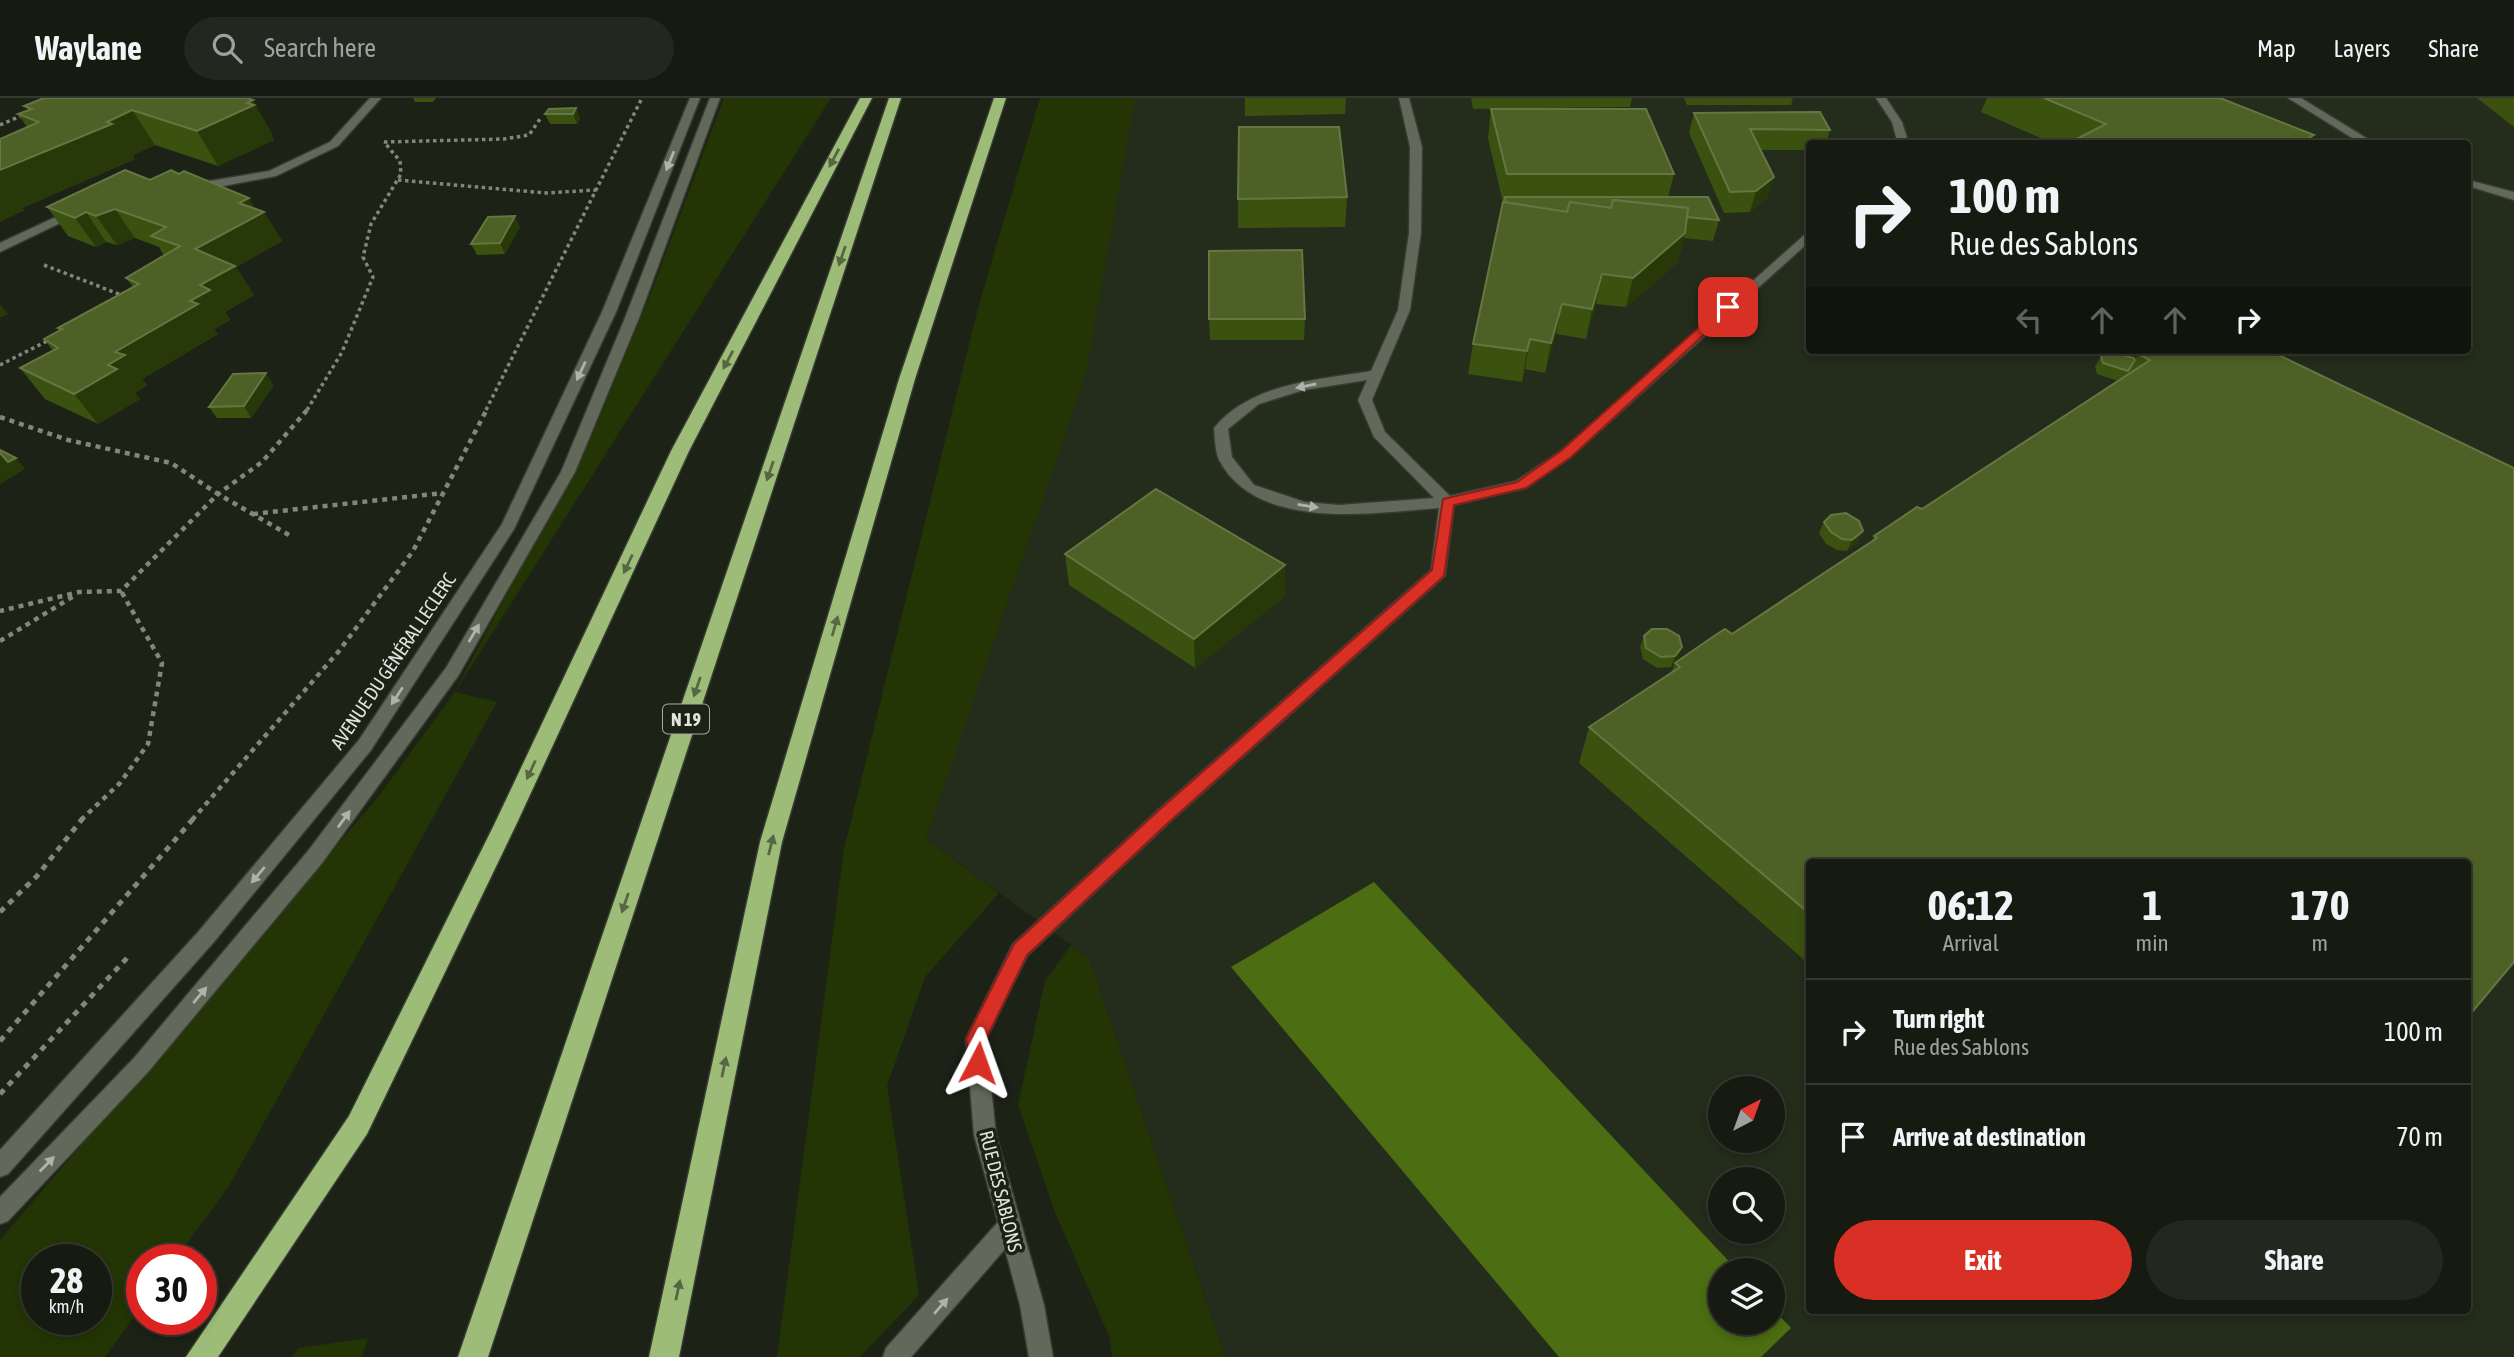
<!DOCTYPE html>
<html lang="en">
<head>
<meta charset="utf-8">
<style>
  :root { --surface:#161a11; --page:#23271f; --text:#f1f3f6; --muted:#9ea19f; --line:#353831; --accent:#d93025 }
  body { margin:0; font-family:"Asap Condensed",sans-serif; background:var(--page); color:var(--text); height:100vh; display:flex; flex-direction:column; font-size:26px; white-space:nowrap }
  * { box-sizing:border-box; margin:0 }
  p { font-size:23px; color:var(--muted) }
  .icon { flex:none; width:38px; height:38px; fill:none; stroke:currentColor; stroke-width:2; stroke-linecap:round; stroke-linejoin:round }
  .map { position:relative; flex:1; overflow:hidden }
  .drawer { position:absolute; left:1806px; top:761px; width:665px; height:455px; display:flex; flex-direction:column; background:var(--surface); border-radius:7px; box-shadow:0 4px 10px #0003,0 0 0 2px var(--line) }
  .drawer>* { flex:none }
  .hud { position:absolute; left:1806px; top:42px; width:665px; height:214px; border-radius:7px; box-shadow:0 4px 10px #0003,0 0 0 2px var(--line); background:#161a11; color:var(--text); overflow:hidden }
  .needle { width:46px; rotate:41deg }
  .buttons { position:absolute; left:1708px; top:978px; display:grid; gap:14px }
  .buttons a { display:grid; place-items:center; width:77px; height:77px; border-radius:50%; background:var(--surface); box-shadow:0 4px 10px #0003,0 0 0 2px var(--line); font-size:35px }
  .speed { position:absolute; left:21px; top:1146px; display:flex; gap:14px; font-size:35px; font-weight:700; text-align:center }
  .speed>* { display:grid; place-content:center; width:91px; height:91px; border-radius:50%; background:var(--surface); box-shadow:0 4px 10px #0003,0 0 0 2px var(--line); line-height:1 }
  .speed small { font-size:18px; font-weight:400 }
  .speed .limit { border:10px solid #d22; background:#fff; color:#111 }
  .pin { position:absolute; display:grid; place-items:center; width:60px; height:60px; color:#fff; margin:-30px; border-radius:14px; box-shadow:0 4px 10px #0006 }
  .me { position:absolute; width:77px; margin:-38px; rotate:4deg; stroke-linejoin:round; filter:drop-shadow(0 0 5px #0008) }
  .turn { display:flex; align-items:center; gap:24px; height:147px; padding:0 28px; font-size:32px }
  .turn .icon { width:91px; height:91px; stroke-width:2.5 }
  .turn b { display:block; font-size:49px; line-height:60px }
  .lanes { display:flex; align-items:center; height:66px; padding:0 28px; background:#0003; justify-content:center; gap:35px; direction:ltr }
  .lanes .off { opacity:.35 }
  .eta { display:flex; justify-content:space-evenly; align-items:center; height:119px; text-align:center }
  .eta b { font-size:42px; font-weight:700; line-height:49px }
  .cta { display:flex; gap:14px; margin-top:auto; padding:14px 28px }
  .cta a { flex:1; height:80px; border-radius:42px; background:var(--accent); color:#fff; font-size:28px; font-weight:700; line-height:80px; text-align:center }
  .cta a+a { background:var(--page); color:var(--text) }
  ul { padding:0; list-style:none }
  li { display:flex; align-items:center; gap:21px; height:105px; padding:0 28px; border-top:2px solid var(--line) }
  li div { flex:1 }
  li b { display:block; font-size:26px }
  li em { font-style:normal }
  header { display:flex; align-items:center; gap:42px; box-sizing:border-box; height:98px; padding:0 35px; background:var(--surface); border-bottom:2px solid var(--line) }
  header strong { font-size:33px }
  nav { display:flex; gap:38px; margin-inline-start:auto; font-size:24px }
  .search { width:490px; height:63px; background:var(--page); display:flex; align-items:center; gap:18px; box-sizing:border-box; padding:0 24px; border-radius:38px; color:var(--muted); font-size:26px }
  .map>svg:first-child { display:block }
</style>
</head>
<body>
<header>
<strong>Waylane</strong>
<div class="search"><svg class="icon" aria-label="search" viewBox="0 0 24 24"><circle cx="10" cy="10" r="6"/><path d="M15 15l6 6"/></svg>Search here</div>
<nav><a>Map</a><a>Layers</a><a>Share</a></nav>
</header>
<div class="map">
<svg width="2514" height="1259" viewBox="0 0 2514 1259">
  <rect width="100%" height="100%" fill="#1d2217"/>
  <path fill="#242c1b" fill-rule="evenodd" d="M1128,0h1386v1259h-1289l-136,-399 -163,-119zM1810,46h658v206h-658zM1810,765h658v448h-658zM1720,990h53v53h-53zM1720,1082h53v52h-53zM1720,1172h53v53h-53z"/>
  <g fill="#233504" fill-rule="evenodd">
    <path d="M724,0h107l-376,594 42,10 -268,484 -54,74h-33v46l-37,51h-105v-117l379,-444 75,-103 142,-267 55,-133zM37,1162h59v60h-59z"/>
    <path d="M1040,0h95l-49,275 -160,466 73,54 -74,84 -38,109 32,209 -59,62h-83l67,-508 134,-541z"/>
    <path d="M1071,847l18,13 136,399h-113l-3,-21 -54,-124 -37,-107 27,-124z"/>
    <path d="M368,1240l-6,19h-70l7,-9z"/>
  </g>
  <path fill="#4c6d12" d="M1374,784l363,388h-17v53h53v-14l18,19 -30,29h-202l-328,-390z"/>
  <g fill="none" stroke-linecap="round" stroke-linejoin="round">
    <g stroke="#373c33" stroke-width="3">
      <g id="minor">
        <path d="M370,0h11l-43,48 -62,30 -84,16 -6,-4 6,-4 77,-13 61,-29z"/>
        <path d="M690,0h10l-84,214 -102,217 -143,221 -158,193 -205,231 -8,3v-27l199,-219 160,-191 143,-216 100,-212z"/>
        <path d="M710,0h10l-81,220 -64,154 -117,204 -136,187 -174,209 -140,149 -8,3v-27l134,-139 174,-207 138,-183 115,-196 64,-154z"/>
        <path d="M1399,0h10l13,49 -1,86 -11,77 -38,90 13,32 65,64 66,-15 45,-30 249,-221v11l-239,216 -45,31 -72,17 -9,71 -275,246 -143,134 -41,83 10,96 48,170 9,52h-24l-9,-52 -15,-56 -94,108h-28l3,-9 112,-126 -24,-87 -8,-96 47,-95 143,-132 275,-242 8,-62c-67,5 -182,24 -220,-48 -4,-9 -4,-22 -5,-32 37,-45 103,-48 157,-57l27,-61 11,-77 1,-86zM1367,282l-9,20 16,37 60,61 -95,7 -34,-3 -51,-17 -22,-28 -4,-28 31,-25 45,-14z"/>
        <path d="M1876,0h10l16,24 7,22h-11l-6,-22z"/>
        <path d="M2288,0h13l75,46h-14z"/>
        <path d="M2468,82l46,12v8l-46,-14z"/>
        <path d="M75,110l10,3 -85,41v-9z"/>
      </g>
    </g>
    <g stroke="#373c33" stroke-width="3">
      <g id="highway">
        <path d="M860,0h12l-183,353 -173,374 -149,309 -149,223h-32l163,-241 145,-291 177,-374z"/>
        <path d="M889,0h12l-413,1259h-30z"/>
        <path d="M994,0h12l-91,281 -133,463 -103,515h-30l111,-515 139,-463z"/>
      </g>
    </g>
    <g stroke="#82867d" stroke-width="3.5" stroke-dasharray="3.5 3.5" stroke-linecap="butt">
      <path d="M0,27l23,-10"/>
      <path d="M384,44l120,-3 25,-4 11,-16"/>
      <path d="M398,82l148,13 50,-3"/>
      <path d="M44,167l80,31"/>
      <path d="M0,267l49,-25"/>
      <path d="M307,312l35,-58 31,-75 -10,-20 8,-33 30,-50 -1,-13 -16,-19"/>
      <path d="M486,312l156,-312"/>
    </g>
    <g stroke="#82867d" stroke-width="4.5" stroke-dasharray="5 5" stroke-linecap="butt">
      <path d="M0,319l68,23 103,23 47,31 -97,97 -42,1 -79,19"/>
      <path d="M253,416l190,-21"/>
      <path d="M289,437l-71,-41 44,-32 46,-53"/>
      <path d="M0,543l74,-45"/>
      <path d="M81,722l39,-37 28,-39 14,-81 -41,-72"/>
      <path d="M192,722l147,-169 74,-100 74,-142"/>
    </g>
    <g stroke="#82867d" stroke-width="5" stroke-dasharray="6 6" stroke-linecap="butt">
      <path d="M0,814l37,-36 46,-58"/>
      <path d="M0,943l194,-223"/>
      <path d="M0,996l128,-137"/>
    </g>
    <use href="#minor" fill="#62695b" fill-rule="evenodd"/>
    <use href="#highway" fill="#9dbc77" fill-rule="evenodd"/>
  </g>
  <g fill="#3b510f">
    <path d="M247,0l26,37h-2l3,5 -56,26 -63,-21 -22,10 2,4 -113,49 2,2 -24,12v-83l27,-12 -9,-13 10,-4 -4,-4z"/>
    <path d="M413,0h23l-3,4h-18z"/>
    <path d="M1245,0h101l-1,16 -100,2z"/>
    <path d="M1471,0h161l-2,9 -157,2z"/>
    <path d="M1684,0h109l-2,7h-104z"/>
    <path d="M1987,0h233l94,37 -6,9h-254l-73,-32z"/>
    <path d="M2477,0h37v29z"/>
    <path d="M576,10l4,11 -3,5h-27l-5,-10z"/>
    <path d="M1491,11l183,65 -6,23 51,23 -6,21 -29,-3 -7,25 -51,44 -30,-3 -10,35 -30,-5 -11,39 -20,-4 -3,13 -54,-8 5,-30 30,-141 -15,-65z"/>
    <path d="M1694,15l136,17 -4,14h-16v6h-50l8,47 -18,15 -26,1 -35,-80z"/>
    <path d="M150,82l114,32 18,29 -46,26 18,28 -29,17 5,8 -16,9 4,5 -76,45 5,6 -12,8 5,6 -42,25 -53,-25 -25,-31 33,-17 -9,-12 17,-9 -3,-2 75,-41 -7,-9 38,-22 -5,-9 -24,-9 -18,7 -11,-3 -10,5 -28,-11 -21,-29z"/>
    <path d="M1347,99l-2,30 -107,1v-29z"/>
    <path d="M520,129l-15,27 -28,1 -6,-11z"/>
    <path d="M1209,221h96l-1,21h-94z"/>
    <path d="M2157,252h111l-458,513v102l-231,-202 10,-36 82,-54 4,-10 57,-29 139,-91 3,-7 48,-27 196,-128 -21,-7 -2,-7 6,-11 34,4 3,-6 18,-1z"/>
    <path d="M274,287l-23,33h-34l-8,-11z"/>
    <path d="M1824,424l39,9 -5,11 -11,9 -10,-1 -11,-6 -7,-11z"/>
    <path d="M1065,456l220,11v31l-90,72 -126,-83z"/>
    <path d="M1644,538l38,11 -4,11 -7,9 -14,1 -14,-9 -3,-12z"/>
  </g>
  <g fill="#273809">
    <path d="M240,0l13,2 20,35h-2l3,5 -56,26 -21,-35z"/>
    <path d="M576,10l4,11 -3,5 -4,-10z"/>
    <path d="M132,12l23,35 -22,10 2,4 -113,49 2,2 -24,12v-52z"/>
    <path d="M2314,37l-6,9h-10z"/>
    <path d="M1774,79l-6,20 -18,15 6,-21z"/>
    <path d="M249,100l10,17 5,-3 18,29 -46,26 18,28 -29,17 5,8 -16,9 4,5 -76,45 5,6 -12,8 5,6 -42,25 -24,-30 34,-29 7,-13 75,-51 10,-16 -5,-36 44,-46z"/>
    <path d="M115,111l20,29 -18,7 -21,-29z"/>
    <path d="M86,114l20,30 -10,5 -21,-29z"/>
    <path d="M515,118l5,11 -15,27 -5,-11z"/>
    <path d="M1685,135l-8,30 -51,44 7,-29z"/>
    <path d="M1602,176l-6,30 -10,35 6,-30z"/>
    <path d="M0,206l8,10 -8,4z"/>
    <path d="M1562,206l-6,30 -11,39 6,-30z"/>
    <path d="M1530,241l-5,30 -3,13 5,-31z"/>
    <path d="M266,275l8,12 -23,33 -7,-12z"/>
    <path d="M0,355l16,5 9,11 -25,15z"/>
    <path d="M1863,433l-5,11 -11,9 5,-11z"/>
    <path d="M1285,467v31l-90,72 -1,-29z"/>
    <path d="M1682,549l-4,11 -7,9 4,-11z"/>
  </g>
  <g fill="#4d6126" stroke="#647642" stroke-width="2">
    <path d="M44,0h203l6,2 -6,3 7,2 -57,26 -65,-21 -25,12 5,2 -112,46v-31l39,-17 -21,-8 14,-5 -8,-3z"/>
    <path d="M2044,0h176l94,37 -16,9h-231l39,-20z"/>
    <path d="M576,10l-3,6h-28l4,-5z"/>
    <path d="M1491,11h155l28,65h-167z"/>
    <path d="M1820,14l10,18 -80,-1 24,48 -18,14 -26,1 -36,-79z"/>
    <path d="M1239,29h100l8,70 -109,2z"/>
    <path d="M125,72l25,10 21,-10 8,4 5,-3 65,27 -10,5 25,9 -69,37 40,17 -35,19 10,5 -20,11 8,3 -83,48 10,3 -17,10 9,4 -43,25 -54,-26 38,-20 -14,-9 18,-10 -4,-1 81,-44 -13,-6 54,-32 -29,-10 15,-9 -51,-18 -19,7 -10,-4 -11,6 -28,-11z"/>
    <path d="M1505,99h203l11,23 -32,-3 1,-9 -75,-8 -2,8 -41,-6 -3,10 -63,-10z"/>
    <path d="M1613,102l75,8 -3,25 -52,45 -31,-4 -10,35 -30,-5 -11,39 -21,-4 -3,12 -54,-7 30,-142 64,10 3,-10 41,6z"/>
    <path d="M515,118l-15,27 -29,1 17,-27z"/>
    <path d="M1302,152l3,69h-96v-68z"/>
    <path d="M2145,252h5l9,4 7,-4h102l246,118v494l-46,55v-154h-658v51l-221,-187 91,-60 -5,-4 39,-27 11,-7 7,5 145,-96 -3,-2 43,-29 5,2 228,-149 -12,-6z"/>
    <path d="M2107,253l27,7 1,2 -7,11 -25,-8 -2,-7z"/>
    <path d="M266,275l-22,33 -35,1 24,-33z"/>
    <path d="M0,352l16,8 -8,4 -8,-9z"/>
    <path d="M1156,391l129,76 -91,74 -129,-85z"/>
    <path d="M1846,415l13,8 4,10 -11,9 -10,-1 -11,-7 -7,-10 7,-7z"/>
    <path d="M1652,531h15l12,7 3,11 -7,9 -14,1 -15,-9 -2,-12z"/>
  </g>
  <defs><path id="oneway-solid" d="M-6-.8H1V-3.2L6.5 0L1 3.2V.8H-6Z" transform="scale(1.75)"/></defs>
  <g fill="#576742">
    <use href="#oneway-solid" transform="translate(834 60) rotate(118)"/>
    <use href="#oneway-solid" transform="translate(842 158) rotate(109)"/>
    <use href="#oneway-solid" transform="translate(728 262) rotate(118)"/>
    <use href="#oneway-solid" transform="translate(770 373) rotate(109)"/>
    <use href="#oneway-solid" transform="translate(628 466) rotate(115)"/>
    <use href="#oneway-solid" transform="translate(835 528) rotate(-74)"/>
    <use href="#oneway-solid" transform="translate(697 589) rotate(109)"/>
    <use href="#oneway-solid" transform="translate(531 672) rotate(115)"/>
    <use href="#oneway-solid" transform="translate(771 747) rotate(-76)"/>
    <use href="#oneway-solid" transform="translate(625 805) rotate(109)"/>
    <use href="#oneway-solid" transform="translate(724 969) rotate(-78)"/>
    <use href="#oneway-solid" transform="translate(678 1192) rotate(-78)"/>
  </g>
  <g fill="#afb3a9">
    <use href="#oneway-solid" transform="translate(670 63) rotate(112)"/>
    <use href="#oneway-solid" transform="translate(581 273) rotate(115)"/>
    <use href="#oneway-solid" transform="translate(1306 288) rotate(168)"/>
    <use href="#oneway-solid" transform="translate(1308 408) rotate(9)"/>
    <use href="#oneway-solid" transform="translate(474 535) rotate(-60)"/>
    <use href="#oneway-solid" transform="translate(397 598) rotate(123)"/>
    <use href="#oneway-solid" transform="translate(344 721) rotate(-54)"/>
    <use href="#oneway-solid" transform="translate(258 777) rotate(130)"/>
    <use href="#oneway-solid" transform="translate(200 897) rotate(-50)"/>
    <use href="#oneway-solid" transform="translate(47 1066) rotate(-46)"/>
    <use href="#oneway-solid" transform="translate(941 1208) rotate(-49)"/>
  </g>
  <path fill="#d93025" stroke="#8d1f18" stroke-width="2" d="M1724,207l10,2 -163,150 -45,31 -72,17 -10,71 -275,246 -142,133 -41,84 2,24 -3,6 -7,3 -6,-3 -6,-30 48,-95 143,-132 275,-242 11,-71 74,-17 44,-31z"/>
  <g text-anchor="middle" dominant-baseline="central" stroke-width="7" stroke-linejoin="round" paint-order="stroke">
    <rect fill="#1d2217" stroke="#a7aaa2" stroke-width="2" x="663" y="606.5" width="46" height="29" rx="5"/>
    <g font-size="18" font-weight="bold" fill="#e2e5dd">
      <text x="686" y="621">N 19</text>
    </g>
    <g font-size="19" fill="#e2e5dd" stroke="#1d2217">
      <text transform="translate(393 563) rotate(-56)">AVENUE DU GÉNÉRAL LECLERC</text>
      <text transform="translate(1001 1093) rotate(76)">RUE DES SABLONS</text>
    </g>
  </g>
</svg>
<div class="buttons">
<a><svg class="needle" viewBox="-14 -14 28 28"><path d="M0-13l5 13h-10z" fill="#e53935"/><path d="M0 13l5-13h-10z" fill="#9ea19f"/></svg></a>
<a><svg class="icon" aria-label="search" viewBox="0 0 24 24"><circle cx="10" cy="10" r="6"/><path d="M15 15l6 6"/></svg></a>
<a><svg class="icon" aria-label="layers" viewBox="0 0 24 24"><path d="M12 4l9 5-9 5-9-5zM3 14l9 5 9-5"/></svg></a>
</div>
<div class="speed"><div>28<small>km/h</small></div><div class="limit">30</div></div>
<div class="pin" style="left:1728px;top:209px;background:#d93025"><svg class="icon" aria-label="arrive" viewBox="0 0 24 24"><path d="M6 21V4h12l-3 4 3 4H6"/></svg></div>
<svg class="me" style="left:978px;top:965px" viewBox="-20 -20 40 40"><path d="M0-17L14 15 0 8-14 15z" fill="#d93025" stroke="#fff" stroke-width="4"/></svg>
<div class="hud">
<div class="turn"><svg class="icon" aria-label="right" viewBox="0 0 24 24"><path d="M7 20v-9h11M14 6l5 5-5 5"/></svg><div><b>100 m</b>Rue des Sablons</div></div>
<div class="lanes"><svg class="icon off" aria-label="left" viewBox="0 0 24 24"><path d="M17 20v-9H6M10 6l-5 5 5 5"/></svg><svg class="icon off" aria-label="ahead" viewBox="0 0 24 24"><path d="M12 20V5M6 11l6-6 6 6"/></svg><svg class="icon off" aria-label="ahead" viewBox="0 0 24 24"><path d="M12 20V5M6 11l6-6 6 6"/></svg><svg class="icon" aria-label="right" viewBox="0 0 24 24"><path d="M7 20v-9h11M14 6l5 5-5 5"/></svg></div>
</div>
<section class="drawer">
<div class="eta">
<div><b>06:12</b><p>Arrival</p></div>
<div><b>1</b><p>min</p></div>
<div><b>170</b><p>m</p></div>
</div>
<ul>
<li><svg class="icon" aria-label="right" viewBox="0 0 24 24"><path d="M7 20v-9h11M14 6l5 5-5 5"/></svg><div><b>Turn right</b><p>Rue des Sablons</p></div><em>100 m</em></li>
<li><svg class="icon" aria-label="arrive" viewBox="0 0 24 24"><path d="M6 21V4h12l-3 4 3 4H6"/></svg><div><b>Arrive at destination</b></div><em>70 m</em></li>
</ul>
<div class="cta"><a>Exit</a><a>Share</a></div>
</section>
</div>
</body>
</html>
